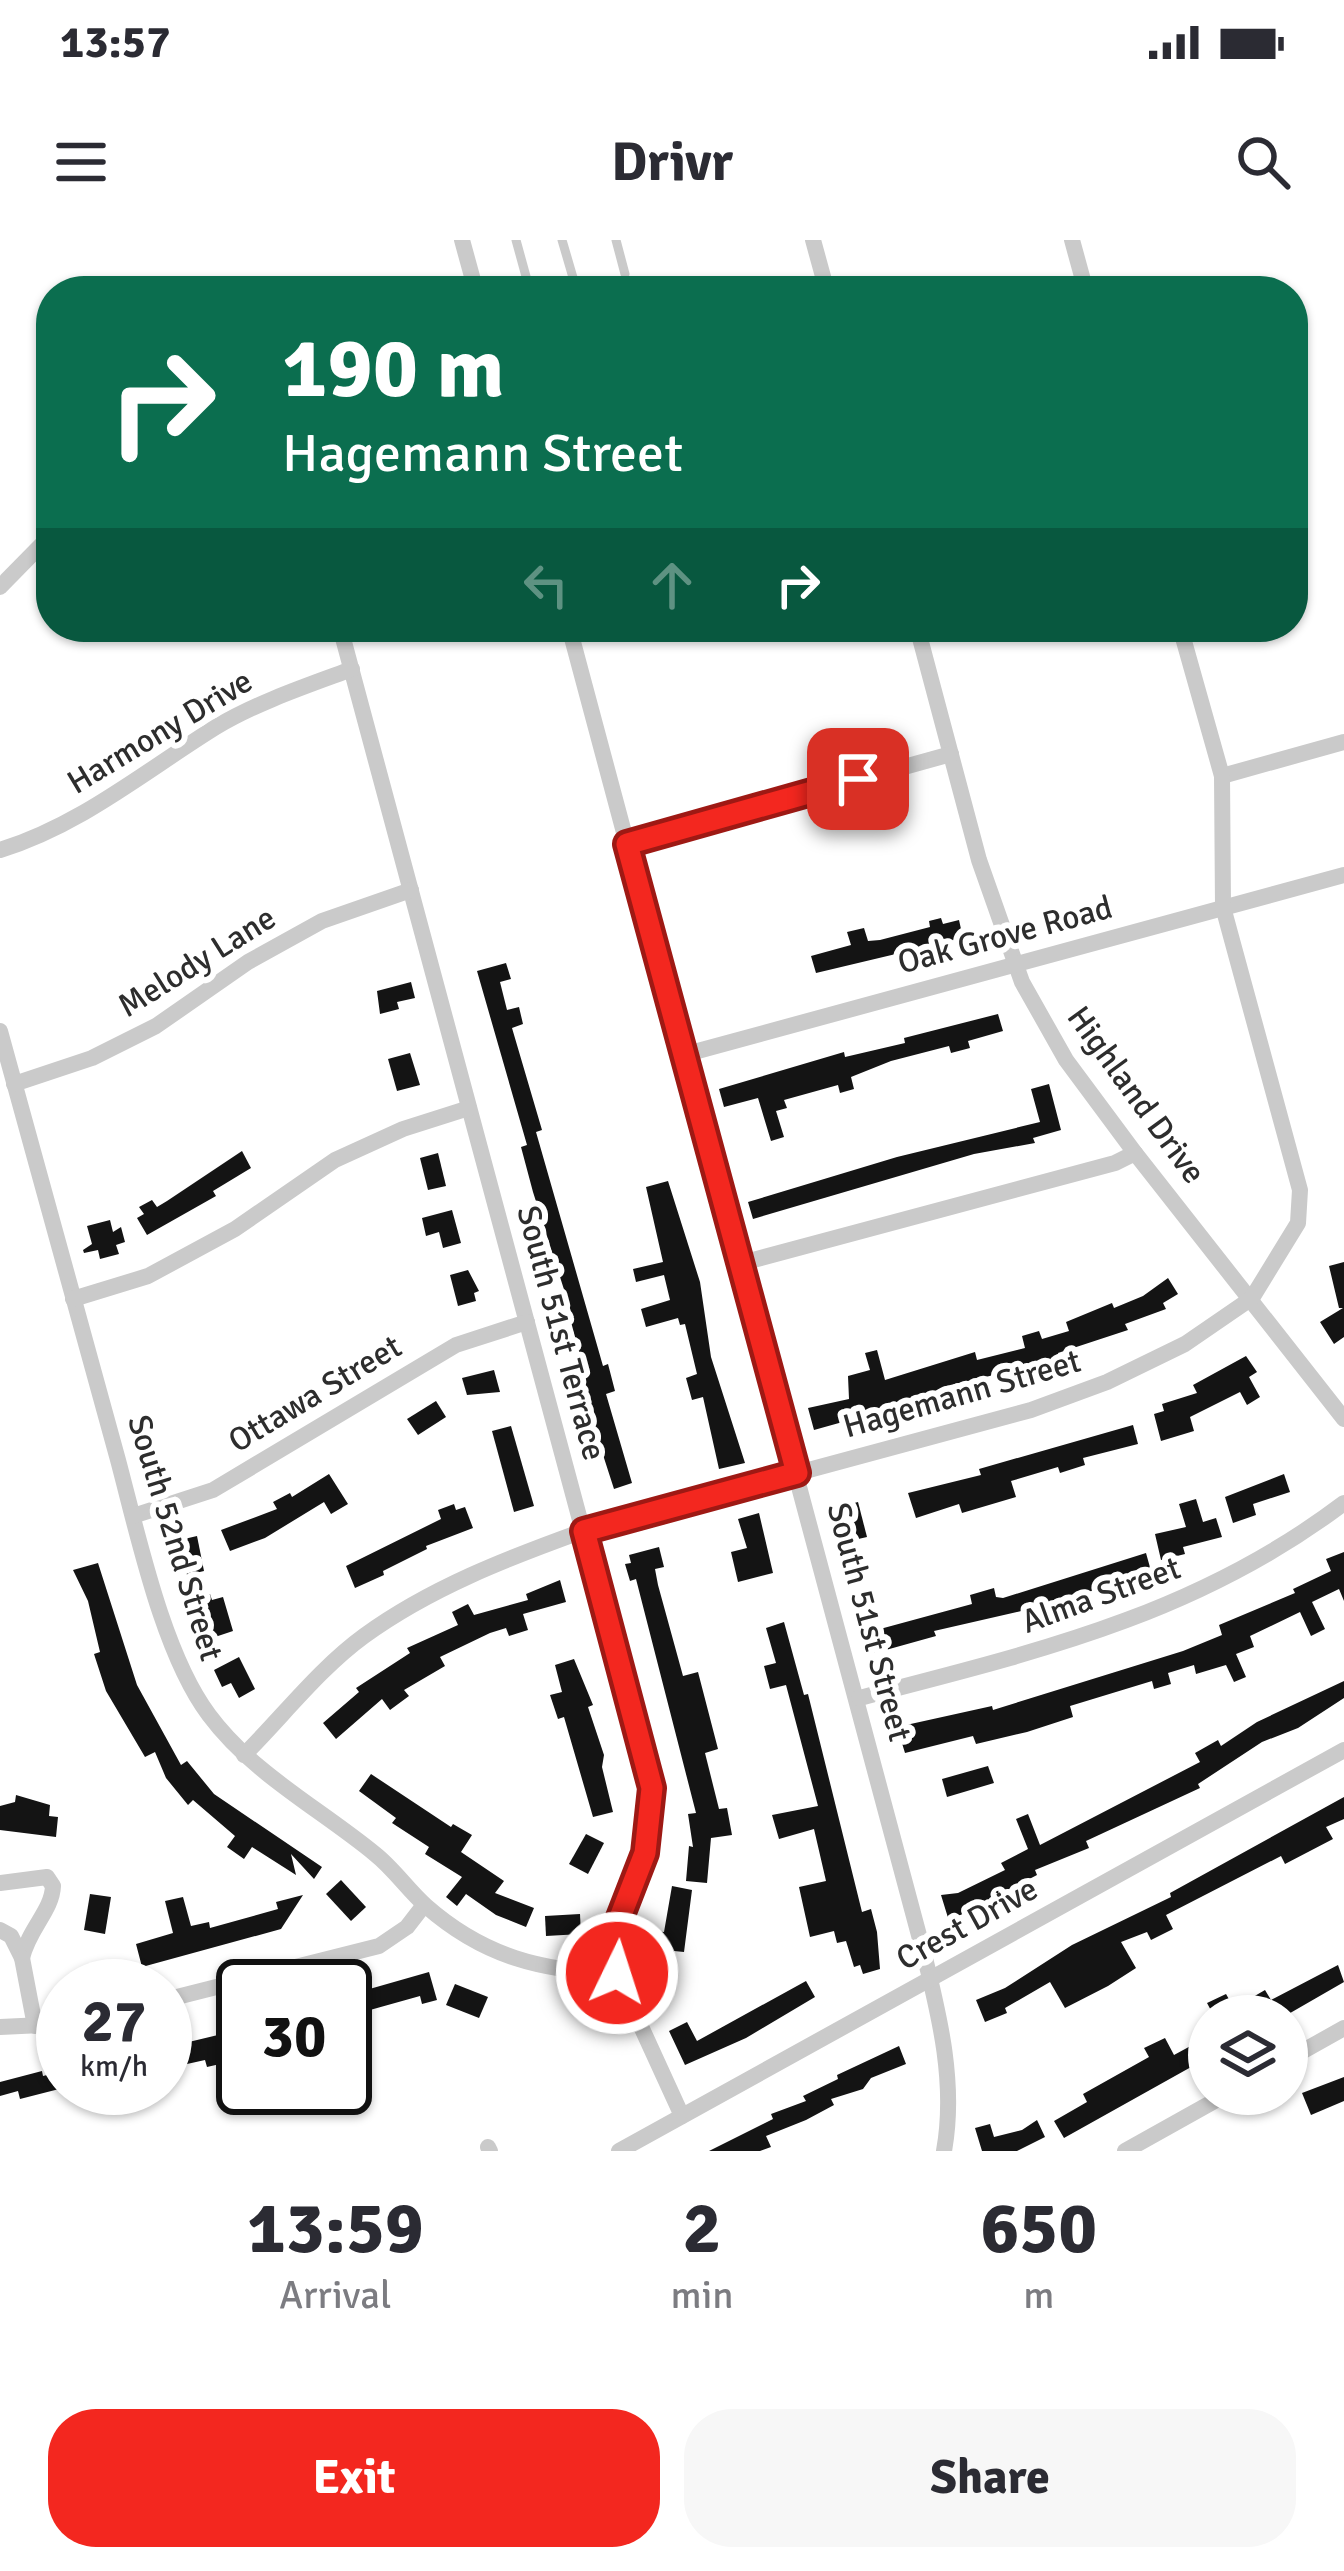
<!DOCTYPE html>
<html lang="en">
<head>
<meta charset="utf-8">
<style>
  :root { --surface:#fff; --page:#f7f7f7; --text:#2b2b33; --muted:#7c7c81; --accent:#f3271f }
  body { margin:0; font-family:Signika,sans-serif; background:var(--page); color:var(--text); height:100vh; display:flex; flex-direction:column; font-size:45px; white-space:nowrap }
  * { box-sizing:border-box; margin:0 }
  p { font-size:39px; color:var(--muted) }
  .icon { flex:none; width:66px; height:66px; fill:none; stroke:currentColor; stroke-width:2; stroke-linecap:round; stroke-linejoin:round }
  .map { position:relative; height:1911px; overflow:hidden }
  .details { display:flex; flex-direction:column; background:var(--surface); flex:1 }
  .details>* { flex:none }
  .guide { position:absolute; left:36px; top:36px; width:1272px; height:366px; border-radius:48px; box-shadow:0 3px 9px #0004; background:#0b6e4f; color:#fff; overflow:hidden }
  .fabs { position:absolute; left:1188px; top:1755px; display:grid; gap:24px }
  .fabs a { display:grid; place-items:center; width:120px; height:120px; border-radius:50%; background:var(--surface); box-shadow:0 3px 9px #0004; font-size:60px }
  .speed { position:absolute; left:36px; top:1719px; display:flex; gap:24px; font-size:60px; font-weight:700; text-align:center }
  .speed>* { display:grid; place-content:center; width:156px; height:156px; border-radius:50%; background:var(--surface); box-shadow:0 3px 9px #0004; line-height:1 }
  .speed small { font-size:30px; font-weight:400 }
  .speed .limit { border:6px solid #111; border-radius:18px; background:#fff; color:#111 }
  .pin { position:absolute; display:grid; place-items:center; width:102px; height:102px; color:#fff; margin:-51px; border-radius:24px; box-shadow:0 6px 18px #0006 }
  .me { position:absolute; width:132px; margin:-66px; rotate:4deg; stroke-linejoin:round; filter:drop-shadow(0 0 9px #0008) }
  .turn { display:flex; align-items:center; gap:42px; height:252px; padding:0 48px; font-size:54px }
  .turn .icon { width:156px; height:156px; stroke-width:2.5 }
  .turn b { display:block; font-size:84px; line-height:102px }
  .lanes { display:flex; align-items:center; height:114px; padding:0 48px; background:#0003; justify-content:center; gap:60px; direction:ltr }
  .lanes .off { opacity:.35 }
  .eta { display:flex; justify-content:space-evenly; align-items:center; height:204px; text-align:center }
  .eta b { font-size:72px; font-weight:800; line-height:84px }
  .action { display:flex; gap:24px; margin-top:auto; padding:24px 48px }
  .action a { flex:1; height:138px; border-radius:48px; background:var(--accent); color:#fff; font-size:48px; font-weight:800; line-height:138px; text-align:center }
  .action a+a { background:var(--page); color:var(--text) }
  .status { display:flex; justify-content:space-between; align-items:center; height:84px; padding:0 60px; background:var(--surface); direction:ltr }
  .status svg { height:33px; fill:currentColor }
  header { display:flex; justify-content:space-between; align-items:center; height:156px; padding:0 48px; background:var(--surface); font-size:54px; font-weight:800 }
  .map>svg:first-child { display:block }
</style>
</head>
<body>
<div class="status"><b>13:57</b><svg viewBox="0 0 49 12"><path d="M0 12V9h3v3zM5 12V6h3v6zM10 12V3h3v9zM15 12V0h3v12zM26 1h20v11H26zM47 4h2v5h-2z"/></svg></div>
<header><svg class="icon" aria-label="menu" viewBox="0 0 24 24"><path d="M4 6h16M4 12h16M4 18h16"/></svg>Drivr<svg class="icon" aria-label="search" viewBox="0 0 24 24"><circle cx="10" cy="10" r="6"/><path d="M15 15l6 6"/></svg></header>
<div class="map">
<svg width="1344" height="1911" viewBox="0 0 1344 1911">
  <rect width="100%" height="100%" fill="#fff"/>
  <g fill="#141414">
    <path d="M941,678l2,6 16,-4 4,18 -147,35 -5,-17 40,-11 -4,-13 17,-4 4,13 12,-1 50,-13 -1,-6z"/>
    <path d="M506,723l5,16 -11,3 7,28 12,-3 4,17 -11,4 30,102 -6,2 67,234 5,-2 7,27 -9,3 26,89 -18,6 -39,-121 8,-2 -12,-44 3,-1 -41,-129 -12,-45 6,-2 -50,-174z"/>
    <path d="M411,742l4,16 -18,4 2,7 -19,5 -3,-23z"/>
    <path d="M998,774l5,17 -35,10 2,7 -19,5 -2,-7 -58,15 -40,16 3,12 -14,4 -2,-8 -54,15 3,8 -11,3 8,26 -13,4 -13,-43 -34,9 -5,-18 125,-37 1,5 60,-14 -1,-5z"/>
    <path d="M410,813l10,32 -23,6 -9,-32z"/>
    <path d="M1049,844l12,46 -28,8 2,5 -61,11 -221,65 -5,-17 149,-45 143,-35 -9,-33z"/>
    <path d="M242,911l9,17 -38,23 3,5 -69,39 -10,-17 7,-4 -5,-7 13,-7 5,7 10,-6z"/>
    <path d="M438,913l8,33 -18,4 -8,-32z"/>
    <path d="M668,941l32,101 11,75 34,106 -26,6 -16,-72 -11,3 -6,-22 11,-4 -12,-50 -5,1 -2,-7 -32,9 -5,-18 29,-9 -6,-25 -28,7 -3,-13 30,-7 -17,-75z"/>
    <path d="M452,970l9,33 -18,5 -4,-16 -13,4 -4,-18z"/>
    <path d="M110,980l3,12 8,-5 4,15 -9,3 3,9 -19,5 -2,-9 -14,3 -1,-3 9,-6 -5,-18z"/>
    <path d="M1344,1022v75l-10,7 -14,-22 23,-14h-4l-10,-42z"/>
    <path d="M468,1030l11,21 -5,2 2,8 -18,5 -8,-31z"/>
    <path d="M1168,1038l10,16 -15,9 3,6 -41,15 3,6 -70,23 2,7 -114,26 -15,7 1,4 -118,33 -6,-22 41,-9 -1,-23 22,-6 -5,-17 12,-3 8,30 90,-28 2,8 48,-12 -3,-12 17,-5 3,8 27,-8 -3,-9 46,-19 2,5 29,-12z"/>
    <path d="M1246,1116l11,16 -8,5 11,20 -13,8 -7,-13 -50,25 4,14 -33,10 -7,-27 10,-3 -2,-7 35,-11 -4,-8z"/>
    <path d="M494,1130l6,22 -33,3 -5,-17z"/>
    <path d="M436,1161l10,16 -28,18 -11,-16z"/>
    <path d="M1133,1185l5,19 -55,14 2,7 -25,8 -2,-6 -47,14 5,16 -54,16 -3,-9 -43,14 -8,-25 73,-18 -2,-6z"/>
    <path d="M511,1186l23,80 -20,6 -22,-81z"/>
    <path d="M329,1234l19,30 -17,10 -7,-12 -59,36 -35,13 -9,-21 56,-21 -4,-7 17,-9 2,4z"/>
    <path d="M1284,1234l6,18 -37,12 3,11 -23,8 -8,-26z"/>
    <path d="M1196,1259l7,23 13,-4 6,19 -39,10 2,7 -24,6 -6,-26 31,-7 -7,-23z"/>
    <path d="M858,1262l9,35 -22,5 -9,-34z"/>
    <path d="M454,1264l2,6 9,-3 8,21 -47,18 1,3 -44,22 1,4 -29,13 -9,-22 95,-47 -3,-9z"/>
    <path d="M759,1273l14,60 -35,9 -7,-30 16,-4 -9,-29z"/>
    <path d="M197,1296l7,35 -17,4 -7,-35z"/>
    <path d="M659,1307l5,20 -9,2 3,16 25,91 15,-4 20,77 -13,4 14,56 8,-1 5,27 -21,3 -4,45 -21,-2 3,-35 4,1 -5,-33 8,-1 -60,-234 -6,2 -5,-17 6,-1 -2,-8z"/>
    <path d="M1344,1312v49l-5,-12 -27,13 13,27 -14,7 -11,-24 -50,24 4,11 -18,7 10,23 -12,5 -8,-17 -30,9 -2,-9 -26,8 3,11 -17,5 -2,-8 -82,25 3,11 -46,15 -51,12 -3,-8 -68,17 -8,-26 95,-21 1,4 190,-59 39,-16 -3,-10 76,-32 -2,-4 38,-18 -5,-12z"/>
    <path d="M1146,1313l5,18 -95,32 -122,28 2,5 -61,17 -6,-21 103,-28 -2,-9 24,-7 2,9 7,1z"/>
    <path d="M98,1323l39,122 44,80 6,-4 27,33 108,73 -8,12 -23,-25 5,21 -44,-28 -8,12 -17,-12 8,-11 -42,-36 -5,5 -22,-27 -11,-26 -10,5 -39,-66 -12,-37 6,-2 -12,-51 -15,-31z"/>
    <path d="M560,1340l6,22 -43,12 5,16 -19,6 -3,-8 -16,5 -50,24 5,9 -41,24 5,6 -19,14 -8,-11 -46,40 -13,-16 36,-31 -3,-4 54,-35 -3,-5 51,-23 -6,-13 16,-8 6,11 54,-15 -2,-6z"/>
    <path d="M210,1354l2,6 11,-3 10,34 -27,9 -6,-16 -7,2 -8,-25z"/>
    <path d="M784,1382l20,73 4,-1 54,218 9,-3 6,23 3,37 -17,5 -3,-9 -6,2 -8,-26 -9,2 -3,-12 -24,6 -11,-50 27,-6 -12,-52 -35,10 -7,-24 46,-9 -32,-121 -16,4 -6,-23 12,-3 -10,-35z"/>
    <path d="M239,1417l16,32 -16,9 -8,-15 -9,4 -8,-17z"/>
    <path d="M574,1419l19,46 -5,2 16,48 -2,12 11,45 -20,5 -29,-100 -6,2 -8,-24 12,-3 -7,-27z"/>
    <path d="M1344,1441v17l-46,30 -36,14 -64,42 2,4 -114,53 3,7 -54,22 2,5 -88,46 -8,-26 17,-2 47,-23 -4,-7 27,-14 -12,-30 12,-5 12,31 160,-83 -5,-9 23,-13 3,6 36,-24z"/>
    <path d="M988,1526l6,17 -47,14 -5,-18z"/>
    <path d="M371,1534l80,53 2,-3 19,11 -11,17 43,29 -9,12 39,15 -8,19 -30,-12 -30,-21 -9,12 -11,-9 16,-20 -37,-23 4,-7 -37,-24 4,-5 -37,-27z"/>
    <path d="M16,1555l34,10 -1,11 9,1 -2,20 -56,-7v-24l15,-4z"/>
    <path d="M1344,1557v22l-18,8 7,12 -48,25 -4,-8 -115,59 7,14 -22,11 -4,-8 -26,10 15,26 -28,18 -43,22 -15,-26 -45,26 2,5 -22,9 -9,-22 29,-12 67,-43 99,-48 -1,-4z"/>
    <path d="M586,1594l18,9 -16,31 -19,-10z"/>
    <path d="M341,1640l25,27 -15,14 -25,-27z"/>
    <path d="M672,1646l20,4 -8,62 -10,-1 -2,16 -21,-3 3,-33 10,1z"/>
    <path d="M90,1654l21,3 -6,37 -21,-4z"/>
    <path d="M303,1655l-22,34 -139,38 -6,-23 37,-11 -8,-32 18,-4 8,29 18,-4 1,6 68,-19 -2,-7z"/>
    <path d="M580,1674l1,20 -35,2 -1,-20z"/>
    <path d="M1338,1725l6,17 -59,34h-71l-7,-13 19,-9 8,14 31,-18 6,10z"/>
    <path d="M429,1732l8,28 -15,4 -2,-8 -75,21v-21z"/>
    <path d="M806,1741l9,16 -69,41 -61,27 -16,-34 18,-9 10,19z"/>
    <path d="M455,1744l33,13 -9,21 -33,-13z"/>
    <path d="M243,1789v19l-25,7 2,9 -13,3 -2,-7 -27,6 2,9 -15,4v-44h4l3,11z"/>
    <path d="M1209,1796v21l-145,81 -10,-17 33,-19 -4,-8 66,-37 -5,-9 21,-10 9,17z"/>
    <path d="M899,1806l7,18 -35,14 -8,11 -32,10 3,6 -28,15 -40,16 5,11 -11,4h-51l64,-32 -2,-5 35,-13 -3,-5 35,-17 -1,-4z"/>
    <path d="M42,1831l1,5 20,-5v17l-43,11 -2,-8 -18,5v-14z"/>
    <path d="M1344,1837v24l-33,14 -9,-22z"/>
    <path d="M1037,1880l8,17 -28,14h-35l-7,-23 15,-4 4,13 28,-7z"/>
  </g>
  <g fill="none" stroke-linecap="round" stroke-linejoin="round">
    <g stroke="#cacaca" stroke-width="9">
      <path d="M516,0l14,51"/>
      <path d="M616,0l9,34"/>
      <path d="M537,51l37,-10 -12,-41"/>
    </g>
    <g stroke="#cacaca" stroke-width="16">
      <path d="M462,0l14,51"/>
      <path d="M813,0l14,51"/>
      <path d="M1072,0l14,51"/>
      <path d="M0,347l51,-52"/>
      <path d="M340,387l312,1161 -7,65 -26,67 -2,54 65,142"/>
      <path d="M569,387l355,1327c16,64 32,131 20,197"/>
      <path d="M917,387l62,233 43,122 44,78 69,93 209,266"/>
      <path d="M1222,536l122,-34"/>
      <path d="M627,604l324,-90"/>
      <path d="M0,610c81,-25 145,-79 216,-123 42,-25 90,-41 136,-58"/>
      <path d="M0,791c39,143 78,286 118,429 20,75 45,194 91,255 44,59 110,93 166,139 19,15 33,36 51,52 58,51 116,65 191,68"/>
      <path d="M683,815l661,-180"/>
      <path d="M14,844l78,-26 64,-32 92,-64 74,-41 89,-31"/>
      <path d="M742,1023l373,-100 20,-10"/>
      <path d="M73,1059l75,-23 87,-47 100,-69 68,-31 66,-21"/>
      <path d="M133,1276l80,-26 243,-145 71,-23"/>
      <path d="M859,1458c177,-46 337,-83 485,-195"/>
      <path d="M244,1515c39,-39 76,-87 120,-119 66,-48 144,-78 219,-105l448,-121 76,-28 78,-38 67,-46 46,-75 2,-33 -77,-283 -1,-131 -42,-149"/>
      <path d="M0,1643l47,-6 6,9c-1,25 -24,42 -31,72l-11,-22 -11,-6"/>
      <path d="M22,1718l13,68"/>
      <path d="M165,1760l214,-54 28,-19 17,-22"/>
      <path d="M0,1787l63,-3"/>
      <path d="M1287,1820l57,-32"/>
      <path d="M488,1907l2,4"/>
      <path d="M619,1911l725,-401"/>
      <path d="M1125,1911l102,-57"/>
    </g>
  </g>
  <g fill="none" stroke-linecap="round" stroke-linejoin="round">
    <g stroke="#9e1914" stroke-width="30">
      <path id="route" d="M617,1733l2,-53 26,-67 7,-65 -68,-257 213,-58 -170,-629 231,-65"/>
    </g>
    <use href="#route" stroke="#f3271f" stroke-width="21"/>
  </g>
  <g text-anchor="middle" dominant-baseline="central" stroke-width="12" stroke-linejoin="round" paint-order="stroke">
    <g font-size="33" fill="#2d2d2d" stroke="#fff">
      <text transform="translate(160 492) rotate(-31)">Harmony Drive</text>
      <text transform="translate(1005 695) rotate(-15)">Oak Grove Road</text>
      <text transform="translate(197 722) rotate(-32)">Melody Lane</text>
      <text transform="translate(1136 855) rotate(54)">Highland Drive</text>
      <text transform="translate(561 1093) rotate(75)">South 51st Terrace</text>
      <text transform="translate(315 1154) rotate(-31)">Ottawa Street</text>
      <text transform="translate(962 1154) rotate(-16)">Hagemann Street</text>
      <text transform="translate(175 1298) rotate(73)">South 52nd Street</text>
      <text transform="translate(1101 1355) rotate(-20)">Alma Street</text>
      <text transform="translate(869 1382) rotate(75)">South 51st Street</text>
      <text transform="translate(967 1684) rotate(-29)">Crest Drive</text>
    </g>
  </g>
</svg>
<div class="fabs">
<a><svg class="icon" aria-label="layers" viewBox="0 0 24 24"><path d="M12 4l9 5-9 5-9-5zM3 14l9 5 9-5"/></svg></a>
</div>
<div class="speed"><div>27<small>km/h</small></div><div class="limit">30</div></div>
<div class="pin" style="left:858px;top:539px;background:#d93025"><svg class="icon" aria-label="arrive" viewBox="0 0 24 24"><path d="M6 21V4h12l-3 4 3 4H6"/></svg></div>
<svg class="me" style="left:617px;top:1733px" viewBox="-20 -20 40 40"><circle r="17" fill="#f3271f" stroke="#fff" stroke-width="3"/><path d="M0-11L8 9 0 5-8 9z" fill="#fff"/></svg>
<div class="guide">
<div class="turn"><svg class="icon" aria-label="right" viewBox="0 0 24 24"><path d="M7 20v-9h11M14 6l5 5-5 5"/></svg><div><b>190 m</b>Hagemann Street</div></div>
<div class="lanes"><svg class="icon off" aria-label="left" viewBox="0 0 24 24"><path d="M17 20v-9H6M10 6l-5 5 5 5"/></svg><svg class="icon off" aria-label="ahead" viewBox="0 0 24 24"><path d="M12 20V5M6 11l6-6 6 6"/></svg><svg class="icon" aria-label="right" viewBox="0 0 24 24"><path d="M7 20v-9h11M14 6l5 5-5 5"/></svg></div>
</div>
</div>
<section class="details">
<div class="eta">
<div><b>13:59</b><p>Arrival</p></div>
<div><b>2</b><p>min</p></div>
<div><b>650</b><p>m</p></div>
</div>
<div class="action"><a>Exit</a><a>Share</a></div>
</section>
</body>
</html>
